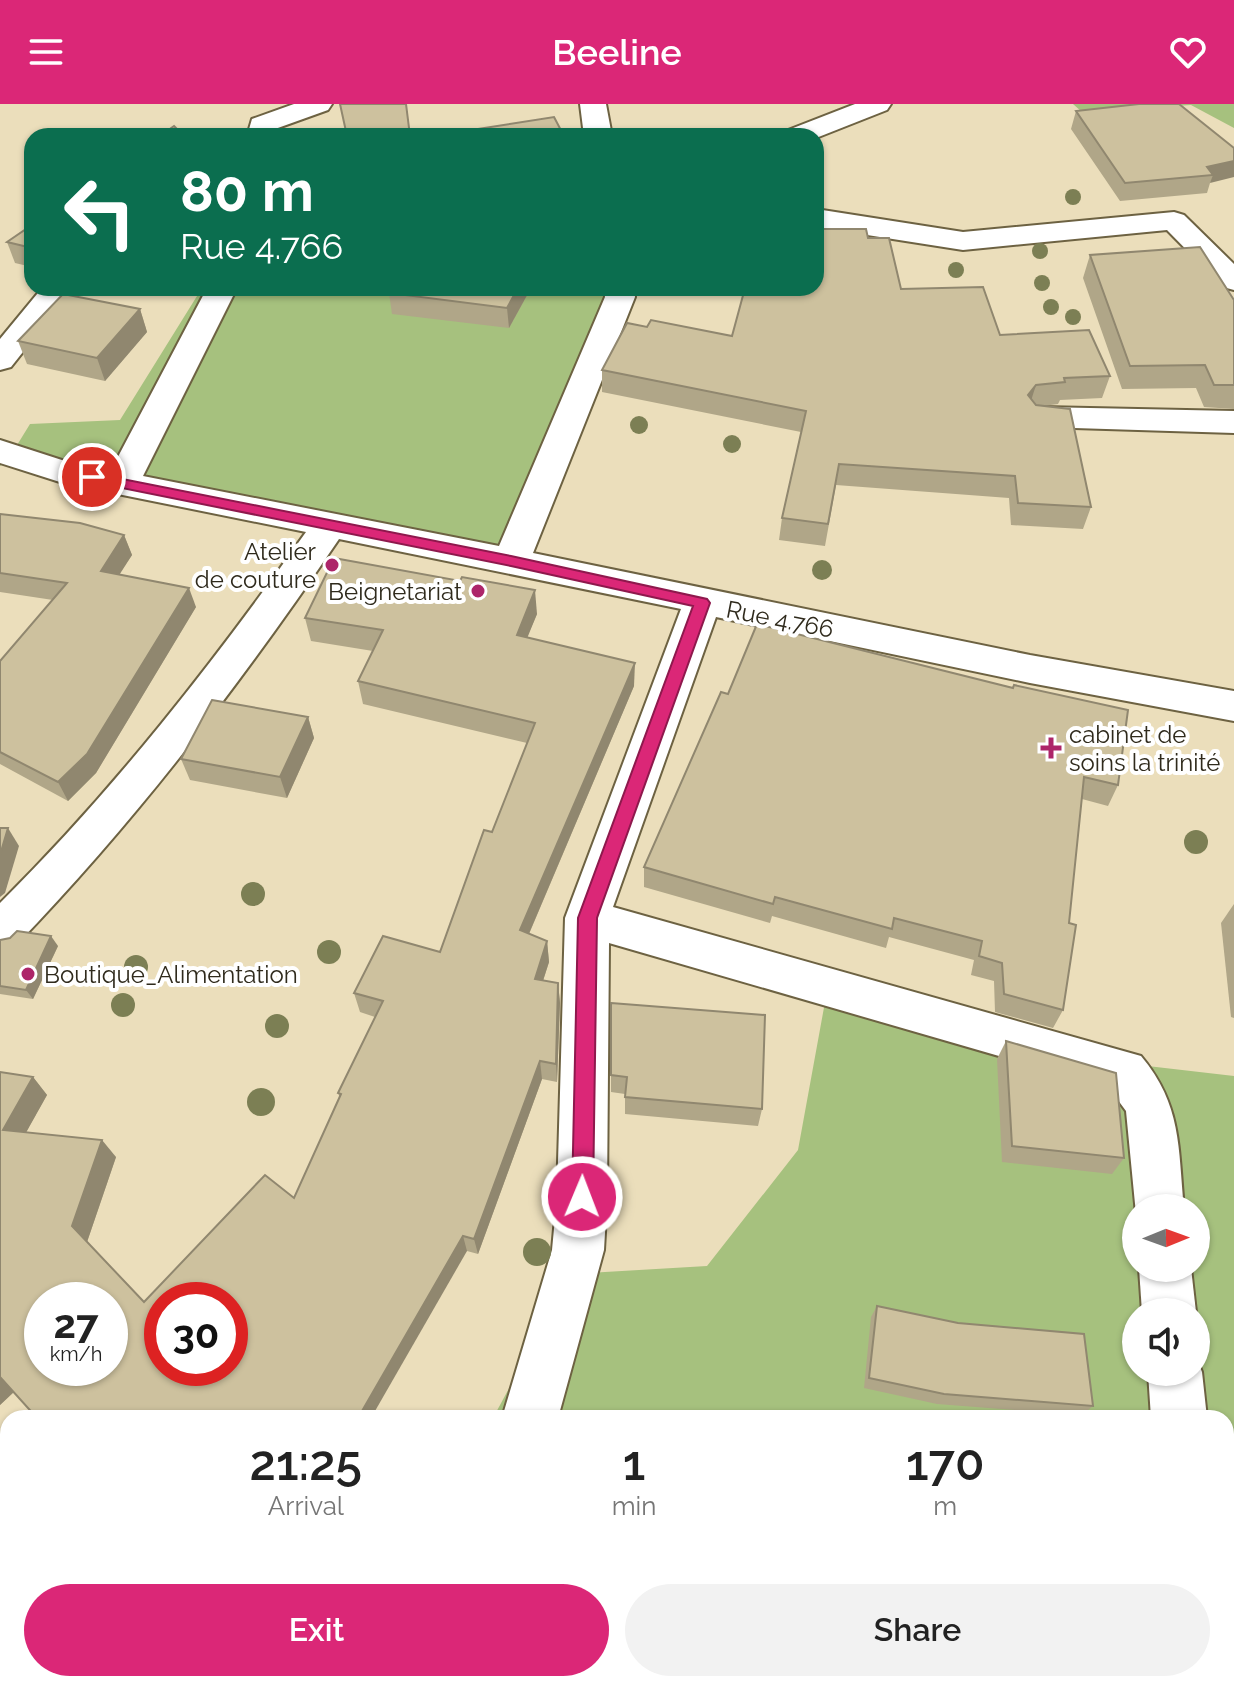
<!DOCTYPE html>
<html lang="en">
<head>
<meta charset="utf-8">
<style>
  :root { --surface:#fff; --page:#f2f2f2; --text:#222; --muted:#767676; --accent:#db2777 }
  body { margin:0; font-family:Raleway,sans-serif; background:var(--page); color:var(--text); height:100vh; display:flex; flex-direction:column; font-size:30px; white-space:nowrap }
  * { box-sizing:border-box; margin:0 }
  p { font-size:26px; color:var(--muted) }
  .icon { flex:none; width:44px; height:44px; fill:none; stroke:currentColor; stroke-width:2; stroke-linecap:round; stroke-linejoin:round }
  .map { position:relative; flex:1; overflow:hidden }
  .sheet { position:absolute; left:0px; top:1306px; width:1234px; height:282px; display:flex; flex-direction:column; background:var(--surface); border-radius:24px 24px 0 0; box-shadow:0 2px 6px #0004 }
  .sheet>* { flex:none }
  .hud { position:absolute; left:24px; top:24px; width:800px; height:168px; border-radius:24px; box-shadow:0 2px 6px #0004; background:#0b6e4f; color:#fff; overflow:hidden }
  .needle { width:52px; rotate:89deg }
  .controls { position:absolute; left:1122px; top:1090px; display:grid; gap:16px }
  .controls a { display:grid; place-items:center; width:88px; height:88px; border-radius:50%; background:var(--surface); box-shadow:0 2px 6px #0004; font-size:40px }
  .speed { position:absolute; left:24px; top:1178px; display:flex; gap:16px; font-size:40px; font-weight:700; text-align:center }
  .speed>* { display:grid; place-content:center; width:104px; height:104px; border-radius:50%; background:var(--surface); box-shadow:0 2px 6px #0004; line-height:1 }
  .speed small { font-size:20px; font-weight:400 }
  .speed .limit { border:12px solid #d22; background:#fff; color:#111 }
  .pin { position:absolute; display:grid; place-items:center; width:68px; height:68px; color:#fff; margin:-34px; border:4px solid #fff; border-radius:50%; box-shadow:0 2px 8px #0007 }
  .me { position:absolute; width:88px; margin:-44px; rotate:1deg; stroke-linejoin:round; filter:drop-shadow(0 0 6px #0008) }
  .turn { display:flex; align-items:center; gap:28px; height:168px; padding:0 24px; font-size:36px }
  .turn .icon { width:104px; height:104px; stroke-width:2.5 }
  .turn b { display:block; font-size:56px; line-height:68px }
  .eta { display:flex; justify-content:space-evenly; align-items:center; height:136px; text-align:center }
  .eta b { font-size:48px; font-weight:600; line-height:56px }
  .button { display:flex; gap:16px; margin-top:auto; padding:16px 24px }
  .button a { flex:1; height:92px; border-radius:48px; background:var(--accent); color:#fff; font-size:32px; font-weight:600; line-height:92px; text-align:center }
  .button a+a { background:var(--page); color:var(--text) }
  header { display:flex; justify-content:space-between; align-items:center; height:104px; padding:0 24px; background:var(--accent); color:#fff; font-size:36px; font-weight:600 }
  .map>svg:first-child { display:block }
</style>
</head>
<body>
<header><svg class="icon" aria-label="menu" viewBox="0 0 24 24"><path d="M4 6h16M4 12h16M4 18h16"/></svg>Beeline<svg class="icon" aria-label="heart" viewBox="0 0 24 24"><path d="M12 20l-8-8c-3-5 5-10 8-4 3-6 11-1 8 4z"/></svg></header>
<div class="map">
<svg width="1234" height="1587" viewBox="0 0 1234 1587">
  <rect width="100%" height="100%" fill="#ebdebb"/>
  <g fill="#a6c17e" fill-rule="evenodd">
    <path d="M1073,0h161v24l-43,-23 -109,7z"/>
    <path d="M202,184h367l51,9 -109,264 -491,-108 -20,13v-7l14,-9 16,-26 90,-4z"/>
    <path d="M825,898l236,54 173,20v615h-852l2,-7h842v-266h-733l78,-144 136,-8 91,-116zM1136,1104h60v60h-60zM1136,1208h60v60h-60z"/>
  </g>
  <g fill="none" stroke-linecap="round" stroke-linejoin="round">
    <g stroke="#6d6242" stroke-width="4">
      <g id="minor">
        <path d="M294,0h38l-4,6 -53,19v7h-28l5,-17z"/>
        <path d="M580,0h26l6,32h-28z"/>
        <path d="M855,0h36l-4,6 -71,28 -32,-2 4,-6z"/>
        <path d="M816,105l147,23 211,-20 10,3 50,49v26l-11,-3 -56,-57 -204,20 -147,-23z"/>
        <path d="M42,184h38l-4,6 -12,6 -53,67 -11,3v-31z"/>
        <path d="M207,184h30l-94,188 356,70 106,-249 -1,-9h30l1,9 -102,256 497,102 204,36v30l-204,-38 -314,-66 -103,290 528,149c41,49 37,91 43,152h-48v6l-10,-103 -17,-23 -500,-145 -2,254 -3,53 -46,168h-56l50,-168 5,-53 8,-279 116,-309 -342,-70c-98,144 -202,281 -323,406l-16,6v-48c114,-113 213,-240 306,-371l-243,-49 -63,-20v-23l68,22 43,8z"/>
        <path d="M1042,303l192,4v22l-192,-6 -12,-3 -5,-7 5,-7z"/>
        <path d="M1139,1164h52l5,44h-54z"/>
        <path d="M1196,1253l6,15 5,46h-56l-3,-46h48z"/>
        <path d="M0,1505l8,3v61l-8,-3z"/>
        <path d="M117,1580h87l3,7h-87z"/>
        <path d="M424,1580h62l-2,7h-62z"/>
      </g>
    </g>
    <use href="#minor" fill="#fff" fill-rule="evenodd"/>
  </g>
  <g fill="#7c7f54">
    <circle cx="1073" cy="93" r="8"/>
    <circle cx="1040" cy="147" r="8"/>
    <circle cx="956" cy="166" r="8"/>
    <circle cx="1042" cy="179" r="8"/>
    <circle cx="1051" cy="203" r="8"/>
    <circle cx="1073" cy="213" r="8"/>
    <circle cx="639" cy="321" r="9"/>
    <circle cx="732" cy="340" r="9"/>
    <circle cx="822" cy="466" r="10"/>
    <circle cx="1196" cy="738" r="12"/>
    <circle cx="253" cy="790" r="12"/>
    <circle cx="329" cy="848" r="12"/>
    <circle cx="136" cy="863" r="12"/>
    <circle cx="123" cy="901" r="12"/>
    <circle cx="277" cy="922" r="12"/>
    <circle cx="261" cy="998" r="14"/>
    <circle cx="537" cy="1148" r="14"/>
  </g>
  <g fill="#b0a688">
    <path d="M1076,7l158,37 -24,35 -3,10 -87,8 -49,-72z"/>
    <path d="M32,121v42l-17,-4 -8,-21z"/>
    <path d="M868,134l33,51 99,46 110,41 -8,22 -42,2 -2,4 -15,2 48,101 -8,22 -72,-4 -2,-27 -173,-13 -11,61 -46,-6 3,-22 19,-86 -199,-40v-22l45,-43 85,9 84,-48z"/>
    <path d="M1090,151l144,45v109l-30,-2 -8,-19 -74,1 -39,-111z"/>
    <path d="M391,184h140l-22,40 -117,-14 -3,-21z"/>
    <path d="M140,205l7,23 -42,49 -78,-17 -9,-23z"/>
    <path d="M0,410l124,21 8,20 -13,19 77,33 -100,166 -28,28 -68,-37v-103l53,-61 -53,-8z"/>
    <path d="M537,510l-10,23 107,49 -105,248 18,7 2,21 -6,19 15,2 2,20 -3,79 -15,-3 -64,175 -11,-3 -453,141 -14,13v-333l33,5 14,18 -21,37 90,25 -29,85 57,60 150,-104 46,-100 -2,-5 37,-76 -15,-5 -6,-19 86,-41 52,-120 35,-89 -164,-39 -5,-23 15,-30 -62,-10 -6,-23z"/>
    <path d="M721,588l397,93 -10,21 -26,-7 -13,124 -6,87 -10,18 -58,-16 -1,-31 -23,-6 3,-15 -85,-23 -3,11 -114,-32 -2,7 -126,-36v-20z"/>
    <path d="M308,613l6,21 -27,60 -97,-18 -9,-21z"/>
    <path d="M1234,800v114l-3,-1 -10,-94z"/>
    <path d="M0,836l58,6 -25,53 -33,-5z"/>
    <path d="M611,899l151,106 -4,17 -133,-12v-20l-14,-2z"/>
    <path d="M1006,937l118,117 -12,16 -110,-12 -5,-103z"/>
    <path d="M877,1202l81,17 135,83 -11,9 -145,-11 -73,-16 7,-71z"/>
    <path d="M901,1580h128l23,7h-151z"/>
  </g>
  <g fill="#90876f">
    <path d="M1234,57v16l-24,6 3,-8 -6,-8z"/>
    <path d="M518,184h13l-22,40 -2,-20z"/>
    <path d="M140,205l7,23 -42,49 -8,-23z"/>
    <path d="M1036,281l-7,22 -1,-12z"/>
    <path d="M124,431l8,20 -23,36 -8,-20z"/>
    <path d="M189,484l7,19 -100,166 -28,28 -10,-19z"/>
    <path d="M535,486l2,24 -18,44 -2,-23z"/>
    <path d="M635,559l-1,23 -112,264 -2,-20z"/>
    <path d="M308,613l6,21 -27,60 -7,-21z"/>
    <path d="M8,724l11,18 -14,47 -5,4v-42z"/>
    <path d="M51,832l7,10 -25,53 -7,-9z"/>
    <path d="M547,837l2,21 -12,37 -2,-20z"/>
    <path d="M558,879l2,20 -3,79 -1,-18z"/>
    <path d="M540,957l2,18 -64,175 -4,-15z"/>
    <path d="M33,973l14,18 -29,52 -15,-17z"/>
    <path d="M102,1036l14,17 -29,85 -15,-16z"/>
    <path d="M463,1132l4,15 -96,167h-13z"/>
    <path d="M0,1273l18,11 -18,17z"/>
  </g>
  <g fill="#cdc19e" stroke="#90876f" stroke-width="2" fill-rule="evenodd">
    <path d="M340,0h66l4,32h-63z"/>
    <path d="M1139,0h40l55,44v13l-27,6 6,8 -88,8 -49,-72z"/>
    <path d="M554,13l10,19h-131z"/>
    <path d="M174,22l4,4 -5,6h-13z"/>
    <path d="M32,121v23l-25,-6z"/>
    <path d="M816,125h50l2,9h21l12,51 82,-2 17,48 89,-5 21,46 -46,2 1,4 -29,3 -8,10 8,10 34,4 21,98 -73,-4 -3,-27 -176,-12 -11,60 -46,-6 24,-107 -204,-41 25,-47 20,4 4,-7 81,16 13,-48h71z"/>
    <path d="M1200,143l34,53v85h-20l-9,-20 -75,1 -40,-111z"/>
    <path d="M391,184h127l-11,20 -118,-15z"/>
    <path d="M63,190l77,15 -43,49 -79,-17z"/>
    <path d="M0,410l80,9 44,12 -23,36 88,17 -102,166 -29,28 -58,-30v-91l67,-78 -67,-10z"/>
    <path d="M334,454l126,23 2,-4 73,13 -18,45 118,28 -115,267 27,11 -12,38 23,4 -2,81 -16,-3 -66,178 -11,-3 -105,182h-321l-37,-41v-305l33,5 -30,53 99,10 -30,86 72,76 121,-127 29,23 47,-104 -3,-1 45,-92 -29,-8 29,-57 57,16 44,-122 8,2 43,-109 -177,-42 25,-51 -78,-12zM42,1196h68v68h-68zM162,1196h68v68h-68z"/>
    <path d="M757,520l256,64 1,-3 114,25 -10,75 -34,-8 -15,146 7,2 -13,85 -59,-16 -2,-31 -23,-7 3,-15 -88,-23 -2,11 -117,-32 -2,7 -129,-37 77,-175 7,2z"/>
    <path d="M212,596l96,17 -28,60 -99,-18z"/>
    <path d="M0,724h8l-8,27z"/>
    <path d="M17,827l34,5 -25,54 -26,-4v-46l10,-2z"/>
    <path d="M611,899l154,12 -3,94 -137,-12 2,-20 -16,-2z"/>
    <path d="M1006,937l110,32 8,85 -112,-12z"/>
    <path d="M877,1202l81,17 126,11 9,72 -149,-12 -75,-16z"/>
    <path d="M8,1459v36l-8,-4v-23z"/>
    <path d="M913,1580h116l23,4v3h-139z"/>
  </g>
  <path fill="#db2777" stroke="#8e194d" stroke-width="2" d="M92,369l419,83 196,43 3,4 -113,315 -4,279 -3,7 -8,3 -7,-3 -3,-7 6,-279 115,-312 -182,-40 -424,-85v-7z"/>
  <g fill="#ad2569" stroke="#fff" stroke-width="3">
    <circle cx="332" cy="461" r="8"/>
    <circle cx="478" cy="487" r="8"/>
    <path d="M1047 632h8v8h8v8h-8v8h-8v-8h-8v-8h8z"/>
    <circle cx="28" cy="870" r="8"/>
  </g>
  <g text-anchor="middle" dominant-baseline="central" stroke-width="8" stroke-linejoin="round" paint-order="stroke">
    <g font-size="24" fill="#2f2a1c" stroke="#fff" text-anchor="end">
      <text x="316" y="447">Atelier<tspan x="316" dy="28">de couture</tspan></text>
      <text x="462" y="487">Beignetariat</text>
      <text x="1069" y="630" text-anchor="start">cabinet de<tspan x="1069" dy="28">soins la trinité</tspan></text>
      <text x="44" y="870" text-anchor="start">Boutique_Alimentation</text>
    </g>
    <g font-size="24" fill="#2f2a1c" stroke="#fff">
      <text transform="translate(780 515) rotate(11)">Rue 4.766</text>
    </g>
  </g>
</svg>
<div class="controls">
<a><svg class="needle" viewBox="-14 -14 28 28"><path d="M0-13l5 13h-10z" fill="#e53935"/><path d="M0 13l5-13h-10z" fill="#767676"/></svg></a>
<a><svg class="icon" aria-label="sound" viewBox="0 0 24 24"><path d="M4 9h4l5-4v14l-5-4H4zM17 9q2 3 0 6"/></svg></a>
</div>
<div class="speed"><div>27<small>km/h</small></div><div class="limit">30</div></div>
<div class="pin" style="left:92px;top:373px;background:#d93025"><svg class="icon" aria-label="arrive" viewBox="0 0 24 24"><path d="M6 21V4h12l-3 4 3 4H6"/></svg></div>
<svg class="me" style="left:582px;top:1093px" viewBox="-20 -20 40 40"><circle r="17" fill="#db2777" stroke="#fff" stroke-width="3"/><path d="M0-11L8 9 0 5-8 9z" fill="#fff"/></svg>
<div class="hud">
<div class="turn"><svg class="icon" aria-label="left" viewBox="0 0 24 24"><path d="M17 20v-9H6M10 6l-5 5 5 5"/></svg><div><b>80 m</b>Rue 4.766</div></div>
</div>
<section class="sheet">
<div class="eta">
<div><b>21:25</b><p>Arrival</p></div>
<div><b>1</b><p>min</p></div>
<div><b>170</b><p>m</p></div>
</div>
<div class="button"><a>Exit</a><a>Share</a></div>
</section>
</div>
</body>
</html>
